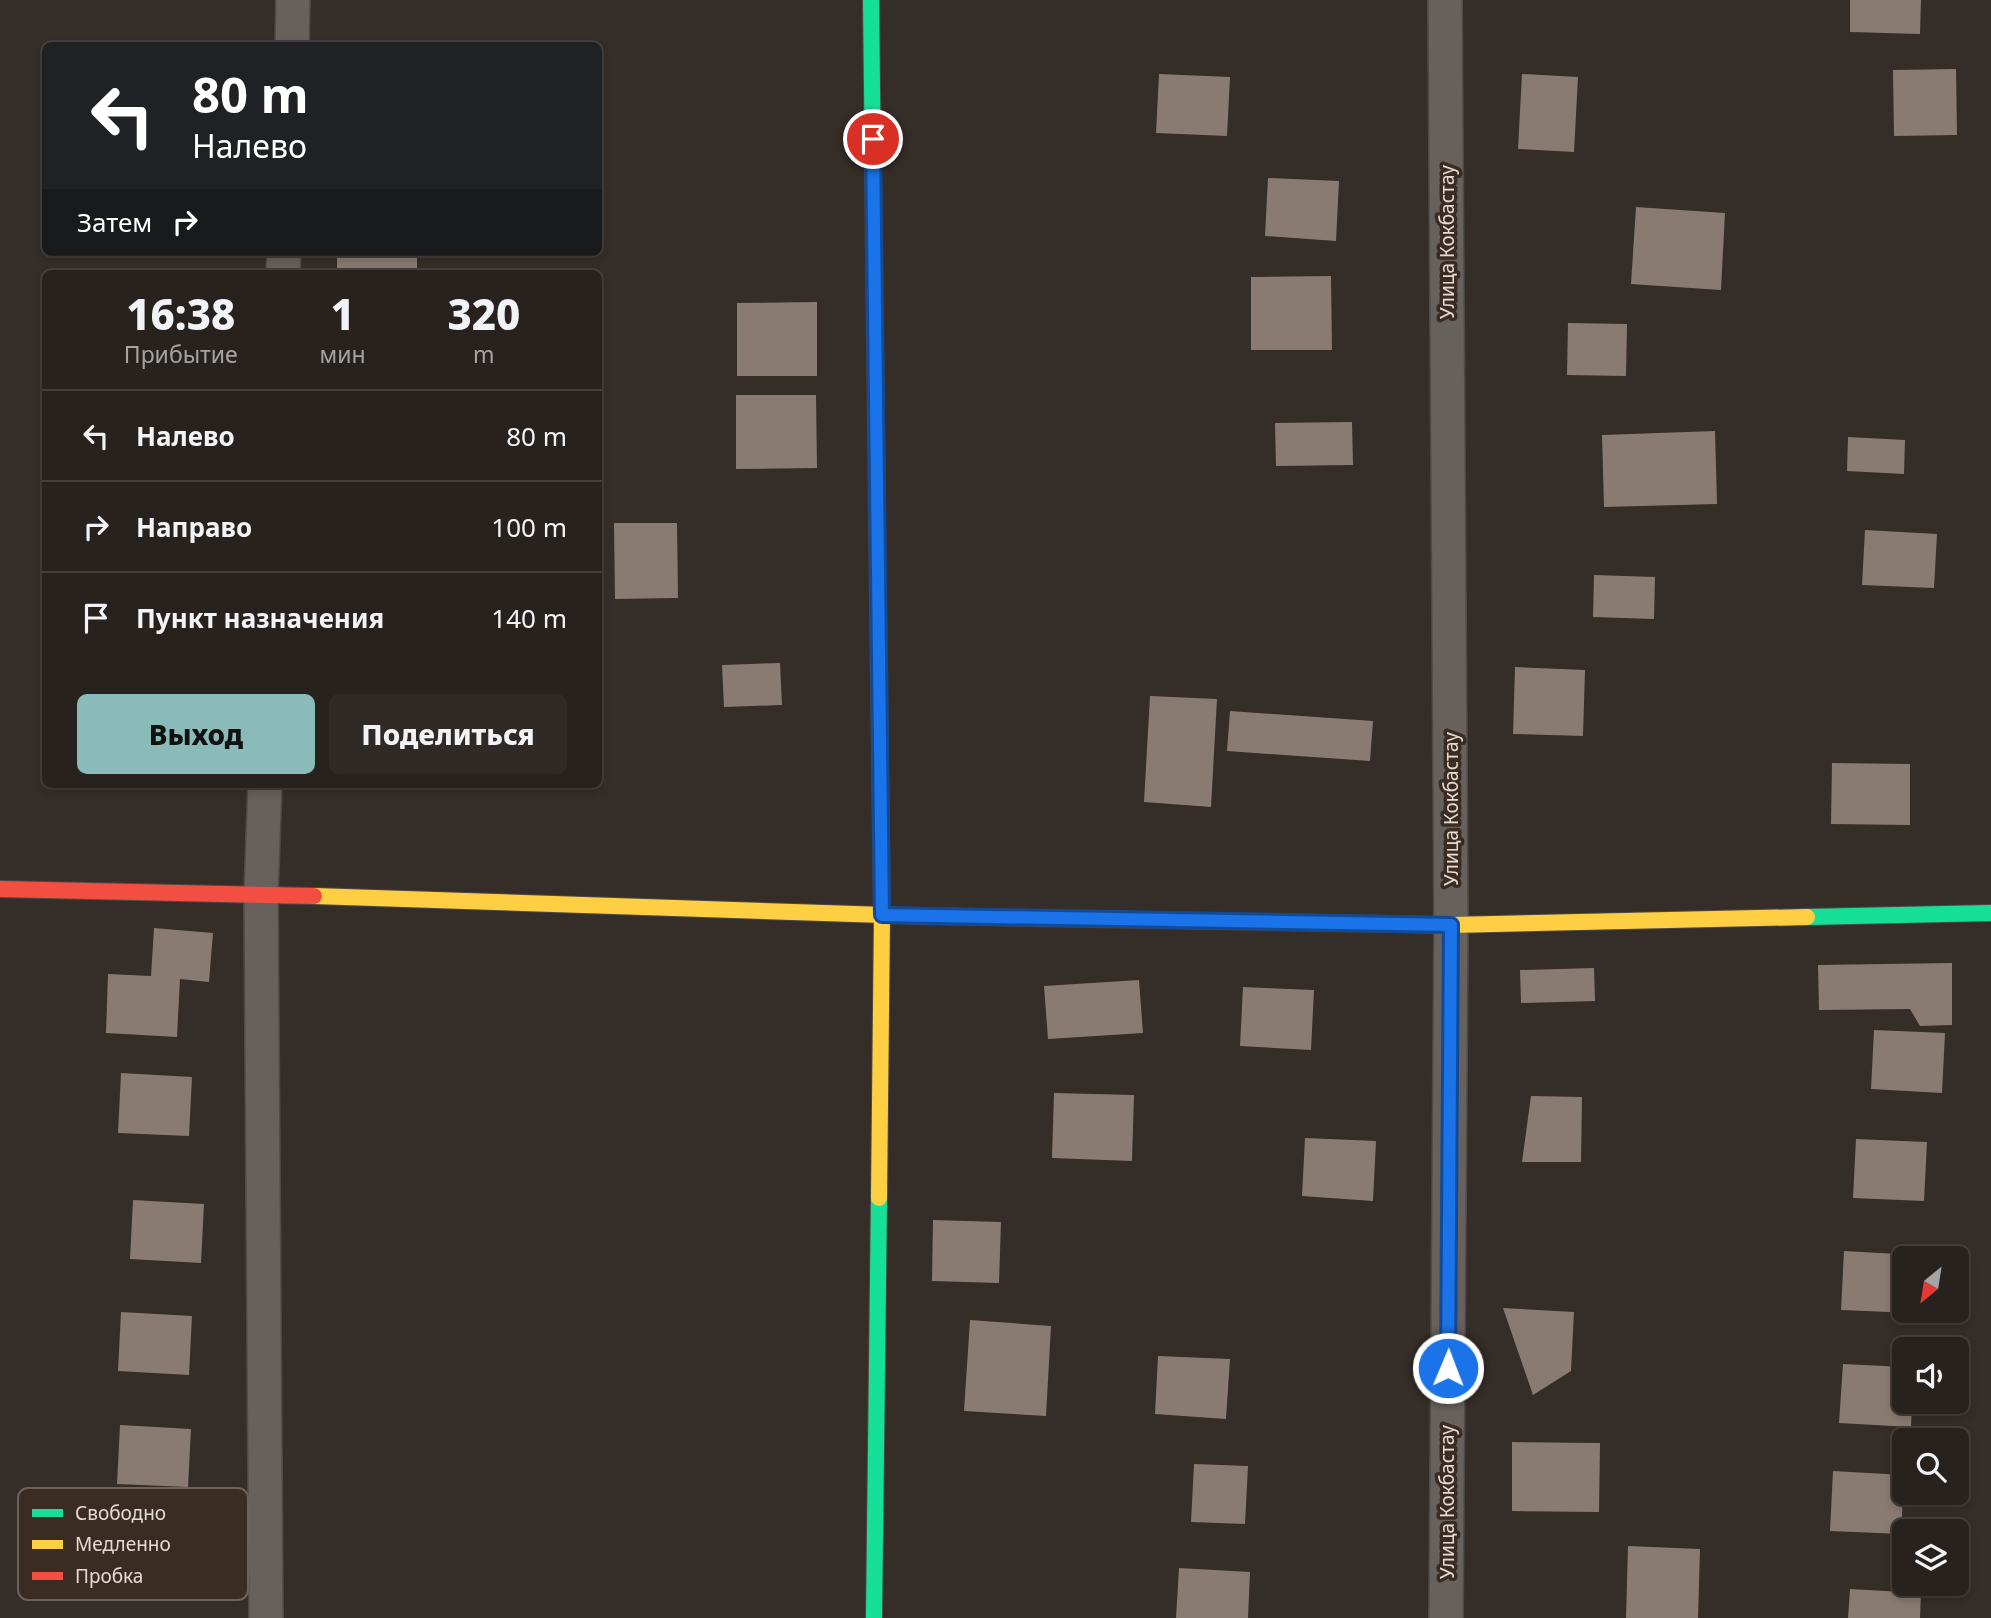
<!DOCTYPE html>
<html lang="ru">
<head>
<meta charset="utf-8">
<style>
  :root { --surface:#28221e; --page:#302a27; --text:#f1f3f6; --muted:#a5a4a4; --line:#443f3c; --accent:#8bbbb9 }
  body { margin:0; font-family:"Noto Sans",sans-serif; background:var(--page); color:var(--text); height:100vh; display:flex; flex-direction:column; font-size:26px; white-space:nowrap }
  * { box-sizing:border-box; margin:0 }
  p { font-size:23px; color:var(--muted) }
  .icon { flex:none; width:38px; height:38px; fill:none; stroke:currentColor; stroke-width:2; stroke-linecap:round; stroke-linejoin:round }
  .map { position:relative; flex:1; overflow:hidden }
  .details { position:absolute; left:42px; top:270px; width:560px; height:518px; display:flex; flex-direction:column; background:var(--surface); border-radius:10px; box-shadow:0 4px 10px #0003,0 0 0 2px var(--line) }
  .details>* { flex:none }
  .banner { position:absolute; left:42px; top:42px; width:560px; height:214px; border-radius:10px; box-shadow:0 4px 10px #0003,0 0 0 2px var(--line); background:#202124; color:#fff; overflow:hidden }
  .needle { width:46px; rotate:210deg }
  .tools { position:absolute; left:1892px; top:1246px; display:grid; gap:14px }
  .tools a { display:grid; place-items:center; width:77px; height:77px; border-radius:10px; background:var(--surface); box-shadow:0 4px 10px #0003,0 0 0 2px var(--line); font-size:35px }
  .pin { position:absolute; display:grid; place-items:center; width:60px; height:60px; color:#fff; margin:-30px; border:4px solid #fff; border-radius:50%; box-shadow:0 2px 7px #0007 }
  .me { position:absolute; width:77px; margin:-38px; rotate:1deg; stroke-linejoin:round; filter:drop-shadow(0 0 5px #0008) }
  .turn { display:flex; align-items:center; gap:24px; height:147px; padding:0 35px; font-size:32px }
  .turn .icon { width:91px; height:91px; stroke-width:2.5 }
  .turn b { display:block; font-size:49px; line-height:60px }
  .then { display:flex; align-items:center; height:66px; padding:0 35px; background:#0003; gap:14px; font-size:26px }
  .eta { display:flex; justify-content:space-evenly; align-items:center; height:119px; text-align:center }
  .eta b { font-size:42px; font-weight:800; line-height:49px }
  .button { display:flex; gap:14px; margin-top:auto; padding:14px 35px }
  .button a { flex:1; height:80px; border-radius:10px; background:var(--accent); color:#111; font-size:28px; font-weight:800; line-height:80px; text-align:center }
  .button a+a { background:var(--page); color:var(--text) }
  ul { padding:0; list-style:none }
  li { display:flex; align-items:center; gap:21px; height:91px; padding:0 35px; border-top:2px solid var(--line) }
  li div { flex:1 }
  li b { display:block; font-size:26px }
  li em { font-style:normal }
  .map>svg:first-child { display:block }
</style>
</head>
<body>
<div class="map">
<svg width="1991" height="1618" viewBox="0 0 1991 1618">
  <rect width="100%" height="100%" fill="#352d28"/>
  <g fill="#897b71">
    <path d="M1850,0h71l-1,34 -70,-2z"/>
    <path d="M1956,69l1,66 -63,1 -1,-66z"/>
    <path d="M1159,74l71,3 -3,59 -71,-3z"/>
    <path d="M1522,74l56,3 -4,75 -56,-3z"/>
    <path d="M1268,178l71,3 -3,60 -71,-5z"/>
    <path d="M1636,207l89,6 -4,77 -90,-6z"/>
    <rect x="337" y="252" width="80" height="21"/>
    <path d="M1331,276l1,74h-81v-73z"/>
    <path d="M817,302v74h-80v-73z"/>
    <path d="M1568,323l59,1 -1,52 -59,-1z"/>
    <path d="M736,395h80l1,73 -81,1z"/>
    <path d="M1352,422l1,43 -77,1 -1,-43z"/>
    <path d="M1715,431l2,73 -113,3 -2,-72z"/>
    <path d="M1848,437l57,3 -1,34 -57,-3z"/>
    <path d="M614,523h63l1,75 -63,1z"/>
    <path d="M1865,530l72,4 -3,54 -72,-3z"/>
    <path d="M1594,575l61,2 -1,42 -61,-2z"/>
    <path d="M780,663l2,42 -58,2 -2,-42z"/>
    <path d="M1515,667l70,3 -2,66 -70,-2z"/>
    <path d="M1150,696l67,3 -6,108 -67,-5z"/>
    <path d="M1230,711l143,10 -3,40 -143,-10z"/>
    <path d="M1832,763l78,1v61l-79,-1z"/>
    <path d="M154,928l59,5 -4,49 -29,-3 -3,58 -71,-4 2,-59 43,2z"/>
    <path d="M1952,963v62l-32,1 -10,-17 -91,1 -1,-45z"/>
    <path d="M1594,968l1,33 -74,2 -1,-33z"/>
    <path d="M1139,980l4,53 -95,6 -4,-53z"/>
    <path d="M1243,987l71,3 -3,60 -71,-4z"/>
    <path d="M1874,1030l71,3 -3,60 -71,-4z"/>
    <path d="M121,1073l71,4 -3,59 -71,-3z"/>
    <path d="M1054,1093l80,2 -2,66 -80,-3z"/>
    <path d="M1531,1096l51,1 -1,65h-59z"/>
    <path d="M1305,1138l71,3 -3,60 -71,-5z"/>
    <path d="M1856,1139l71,3 -3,59 -71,-3z"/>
    <path d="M133,1200l71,4 -3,59 -71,-4z"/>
    <path d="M933,1220l68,2 -2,61 -67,-2z"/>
    <path d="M1844,1251l71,4v3h-11v53h8v2l-71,-3z"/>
    <path d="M1503,1308l71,4 -3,59 -38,24z"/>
    <path d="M121,1312l71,4 -3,59 -71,-4z"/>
    <path d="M970,1320l81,6 -5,90 -82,-5z"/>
    <path d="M1158,1356l72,3 -4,60 -71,-5z"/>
    <path d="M1843,1364l61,3v35h8l-1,25 -72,-4z"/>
    <path d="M120,1425l71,4 -3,58 -71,-3z"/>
    <path d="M1512,1442l88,1 -1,69 -87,-1z"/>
    <path d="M1194,1464l54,2 -3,58 -54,-2z"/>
    <path d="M1833,1471l71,4 -3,59 -71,-3z"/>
    <path d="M1628,1546l72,3 -2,69h-72z"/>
    <path d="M1179,1568l71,4 -2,46h-72z"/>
    <path d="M1850,1589l71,4 -1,25h-72z"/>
  </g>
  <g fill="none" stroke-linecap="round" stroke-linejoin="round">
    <g stroke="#504945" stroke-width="36">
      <g id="street">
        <path d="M1445,0l6,925 -5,693"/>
        <path d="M292,46l1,-46"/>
        <path d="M283,273l1,-21"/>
        <path d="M265,784l-4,110 5,724"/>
      </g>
    </g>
    <g stroke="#504945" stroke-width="18">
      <g id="fast">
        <path d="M871,0l7,603"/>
        <path d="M1807,917l184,-4"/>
        <path d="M874,1618l5,-420"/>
      </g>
    </g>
    <g stroke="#504945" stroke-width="18">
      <g id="slow">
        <path d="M878,603l4,312 -3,283"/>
        <path d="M314,896l601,20"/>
        <path d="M1325,923l126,2 356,-8"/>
      </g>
    </g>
    <g stroke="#504945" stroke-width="18">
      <g id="jam">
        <path d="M0,889l314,7"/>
        <path d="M915,916l410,7"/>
      </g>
    </g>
    <use href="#street" stroke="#66615d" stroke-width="33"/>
    <use href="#fast" stroke="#16e098" stroke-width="16"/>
    <use href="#slow" stroke="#ffcf43" stroke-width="16"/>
    <use href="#jam" stroke="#f24e42" stroke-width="16"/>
  </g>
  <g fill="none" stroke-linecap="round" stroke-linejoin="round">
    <g stroke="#114b97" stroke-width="18">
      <path id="route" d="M873,139l9,776 569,10 -3,443"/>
    </g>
    <use href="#route" stroke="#1a73e8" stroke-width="12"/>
  </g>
  <g text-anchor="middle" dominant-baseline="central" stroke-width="7" stroke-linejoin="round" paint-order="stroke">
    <g font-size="19" fill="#e4dbd5" stroke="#3a2c23">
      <text transform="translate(1447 242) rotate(-90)">Улица Кокбастау</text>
      <text transform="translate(1451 809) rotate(-90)">Улица Кокбастау</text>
      <text transform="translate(1447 1502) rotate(-90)">Улица Кокбастау</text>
    </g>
  </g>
  <rect x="18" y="1488" width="230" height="112" rx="10" fill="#3a2c23" stroke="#6d6158" stroke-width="2"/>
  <rect x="32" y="1509" width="31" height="8" fill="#16e098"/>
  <rect x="32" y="1540" width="31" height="9" fill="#ffcf43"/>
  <rect x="32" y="1572" width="31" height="8" fill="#f24e42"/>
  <g font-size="19" fill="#e4dbd5">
    <text x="75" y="1520">Свободно</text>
    <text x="75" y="1551">Медленно</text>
    <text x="75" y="1583">Пробка</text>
  </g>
</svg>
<div class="tools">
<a><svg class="needle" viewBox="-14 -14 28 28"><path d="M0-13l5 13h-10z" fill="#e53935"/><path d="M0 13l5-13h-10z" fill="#a5a4a4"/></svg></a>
<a><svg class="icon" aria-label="sound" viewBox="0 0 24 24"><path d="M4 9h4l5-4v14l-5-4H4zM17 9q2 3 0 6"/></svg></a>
<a><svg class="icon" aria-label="search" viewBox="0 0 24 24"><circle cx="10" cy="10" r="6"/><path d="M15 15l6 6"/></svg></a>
<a><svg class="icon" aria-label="layers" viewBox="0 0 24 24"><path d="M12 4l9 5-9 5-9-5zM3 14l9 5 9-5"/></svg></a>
</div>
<div class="pin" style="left:873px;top:139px;background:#d93025"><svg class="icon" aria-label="arrive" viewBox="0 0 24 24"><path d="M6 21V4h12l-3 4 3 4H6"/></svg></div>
<svg class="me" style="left:1448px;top:1368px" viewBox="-20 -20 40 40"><circle r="17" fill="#1a73e8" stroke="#fff" stroke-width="3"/><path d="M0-11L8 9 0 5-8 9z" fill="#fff"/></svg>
<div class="banner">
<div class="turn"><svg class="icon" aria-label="left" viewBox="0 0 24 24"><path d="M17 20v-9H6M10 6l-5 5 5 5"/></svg><div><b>80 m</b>Налево</div></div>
<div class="then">Затем<svg class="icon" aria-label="right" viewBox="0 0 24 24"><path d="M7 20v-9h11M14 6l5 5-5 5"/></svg></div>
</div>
<section class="details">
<div class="eta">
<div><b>16:38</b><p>Прибытие</p></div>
<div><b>1</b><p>мин</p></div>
<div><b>320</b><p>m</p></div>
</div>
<ul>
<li><svg class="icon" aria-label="left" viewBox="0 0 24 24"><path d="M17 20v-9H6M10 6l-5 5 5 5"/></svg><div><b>Налево</b></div><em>80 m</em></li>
<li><svg class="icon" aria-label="right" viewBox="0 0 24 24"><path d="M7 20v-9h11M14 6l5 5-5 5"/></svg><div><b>Направо</b></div><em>100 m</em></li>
<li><svg class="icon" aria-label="arrive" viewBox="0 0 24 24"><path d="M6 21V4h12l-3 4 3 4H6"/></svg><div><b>Пункт назначения</b></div><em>140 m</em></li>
</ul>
<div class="button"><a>Выход</a><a>Поделиться</a></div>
</section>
</div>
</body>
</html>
